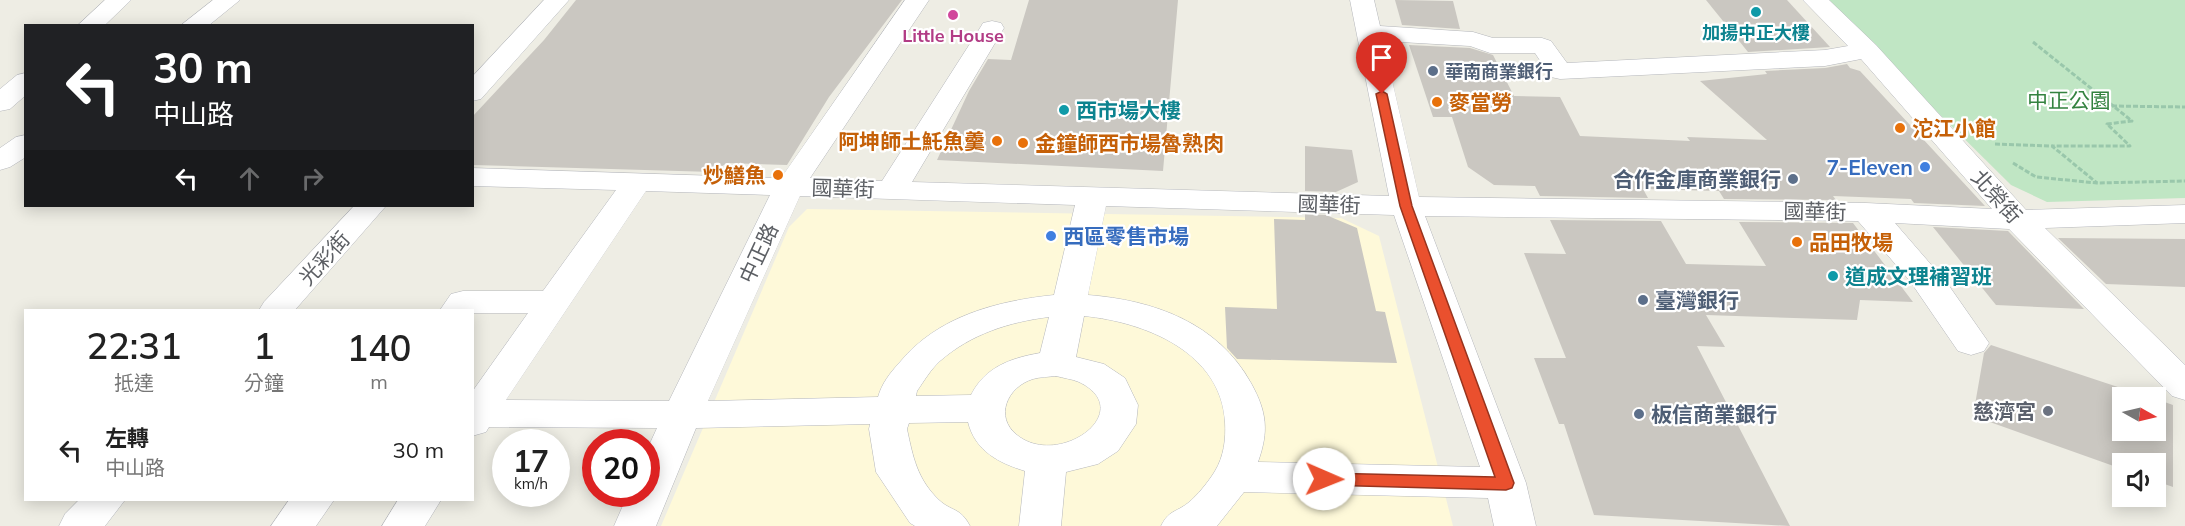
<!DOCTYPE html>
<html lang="zh-TW">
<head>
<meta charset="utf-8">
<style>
  :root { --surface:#fff; --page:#f6f6f6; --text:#222; --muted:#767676 }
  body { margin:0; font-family:Mulish,"Noto Sans TC",sans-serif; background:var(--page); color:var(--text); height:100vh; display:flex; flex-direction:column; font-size:22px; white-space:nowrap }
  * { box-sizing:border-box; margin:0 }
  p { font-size:20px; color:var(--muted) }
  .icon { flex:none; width:33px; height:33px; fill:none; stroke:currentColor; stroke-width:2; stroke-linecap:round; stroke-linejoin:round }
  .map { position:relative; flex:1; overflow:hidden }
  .panel { position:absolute; left:24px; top:309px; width:450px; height:192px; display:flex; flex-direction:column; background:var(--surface); border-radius:0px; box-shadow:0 3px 15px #0003 }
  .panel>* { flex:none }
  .top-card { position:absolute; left:24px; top:24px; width:450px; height:183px; border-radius:0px; box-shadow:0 3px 15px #0003; background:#202124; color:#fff; overflow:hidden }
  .needle { width:39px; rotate:98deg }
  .tools { position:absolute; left:2112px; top:387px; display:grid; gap:12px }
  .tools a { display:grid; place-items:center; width:54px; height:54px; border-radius:0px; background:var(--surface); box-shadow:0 3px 15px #0003; font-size:30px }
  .speed { position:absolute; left:492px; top:429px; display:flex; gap:12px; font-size:30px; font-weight:700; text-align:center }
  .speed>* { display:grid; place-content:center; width:78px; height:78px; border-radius:50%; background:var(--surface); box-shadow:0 3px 15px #0003; line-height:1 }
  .speed small { font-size:15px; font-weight:400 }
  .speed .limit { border:9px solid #d22; background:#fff; color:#111 }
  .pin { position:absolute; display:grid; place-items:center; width:51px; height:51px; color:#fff; margin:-62px -26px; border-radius:50% 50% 50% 0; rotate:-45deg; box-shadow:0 0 6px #0007 }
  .pin .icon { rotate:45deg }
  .me { position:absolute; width:66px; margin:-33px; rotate:91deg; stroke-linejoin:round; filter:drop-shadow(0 0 4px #0008) }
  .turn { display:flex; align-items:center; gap:21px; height:126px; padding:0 30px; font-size:27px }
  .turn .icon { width:78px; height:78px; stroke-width:2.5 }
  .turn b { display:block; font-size:42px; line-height:51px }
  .lanes { display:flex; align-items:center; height:57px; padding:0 30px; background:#0003; justify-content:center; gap:30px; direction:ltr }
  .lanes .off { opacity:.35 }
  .eta { display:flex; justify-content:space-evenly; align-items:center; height:102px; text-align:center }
  .eta b { font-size:36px; font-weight:600; line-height:42px }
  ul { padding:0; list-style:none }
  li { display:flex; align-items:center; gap:18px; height:78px; padding:0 30px }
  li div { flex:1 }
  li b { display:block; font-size:22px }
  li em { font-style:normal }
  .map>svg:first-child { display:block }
</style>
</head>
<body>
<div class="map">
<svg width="2185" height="526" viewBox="0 0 2185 526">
  <rect width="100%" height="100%" fill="#eeede4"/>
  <path fill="#fef9d9" d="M807,209l534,9 38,18 74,290h-792l128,-299z"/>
  <path fill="#c0e6c4" d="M1824,0h361v198l-138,4 -36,-17z"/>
  <g fill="#cac7c1">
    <path d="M576,0h326l-73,97 -42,68 -60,-2 -14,9 -241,-7v-48l72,-77z"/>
    <path d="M1029,0h149l-15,171 -226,-11 32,-69 19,-32 23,1z"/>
    <path d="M1395,0l58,1 7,28 -58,-4z"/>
    <path d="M1706,0h81l43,47 -82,5z"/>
    <path d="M1409,45l61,3 23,7 21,41 46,1 20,39 110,5 -3,-4 80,3 -67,-59 67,-7 -2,-3 60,-3 22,-4 3,4 10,3 125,135 -71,-3 -3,-4 -78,-3 3,4 -112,-1 -5,-8 -76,-2 5,9 -108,-2 -5,-10 -41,-1 -26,-18 -16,-50h-19z"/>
    <path d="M1305,146l47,4 6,32 -22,10 -31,-1z"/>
    <path d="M1305,214l21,1 31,13 19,83 9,1 12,51 -160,-4 -10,-11 -2,-41 52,2 -3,-90 31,1z"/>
    <path d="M1550,220l111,1 25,43 80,2 -27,-44 114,1 60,79 -53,-2 -3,20 -151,-5 19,32 -28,-1 93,180 -196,-11 -30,-91h-5l-25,-66h32l-42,-105 42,1z"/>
    <path d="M1933,227l75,4 76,78 -88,-4z"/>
    <path d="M2058,238l127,1v48l-79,-3z"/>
    <path d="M1991,345l160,53h-29v32h34v-31l17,6v82l-17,-6v-17h-34v5l-149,-53 11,-63z"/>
  </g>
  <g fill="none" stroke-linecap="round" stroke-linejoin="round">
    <g stroke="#b4b6bb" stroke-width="1">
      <g id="minor">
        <path d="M105,0h26l-27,26h-27z"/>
        <path d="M213,0h27l-32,26h-28z"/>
        <path d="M544,0h25l-88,99 -9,2v-24z"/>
        <path d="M905,0h24l-119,178 72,3 98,-153 3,-5 9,-2 9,2 3,5 -92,154 477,14 -39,-196h24l6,26 93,6 20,6h49l9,3 16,22 258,-13 23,-4 -45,-46h26l47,45 150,165 159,-5v18l-140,5 140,137v35l-13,-4 -163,-167 -114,-6 52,60 42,60 -5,8 -13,4 -13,-4 -48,-70 -52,-60 -433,-5 101,267 10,43h-42l-6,-28 -244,-6 -27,34h-56c8,-16 14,-13 27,-23 9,-7 21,-22 27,-32 9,-15 11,-32 10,-49 -4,-70 -80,-100 -141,-106l-8,41 28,7 21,14 13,27 -2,19 -18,27 -20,13 -32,8 -5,54h-42l6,-55c-26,-8 -50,-20 -57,-49l-59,1 -2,6c6,28 10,50 32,71 13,12 21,7 31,26h-55l-5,-3 -34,-51 -7,-43 1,-5 -174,4 -40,98h-42l14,-32h18v-42l11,-24 -168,-1 -3,5 -14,4v-44l56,-79h-56v-3h-32l11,-16 12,-3h80l73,-101 -144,-4v-18l309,10zM1383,41l87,5 20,7h45l16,24 9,2 265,-13 36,-7 131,150 -126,-6 -447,-6zM646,191l124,4 -101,206 -163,-1zM800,196l275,9 -21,90c-57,6 -116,21 -154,67 -10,11 -18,21 -22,35l-170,4zM1106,206l288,9 86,252 -222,-5c11,-31 9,-50 -7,-79 -33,-60 -97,-83 -163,-88zM1049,317l-9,36c-29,5 -55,14 -69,42l-55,1 1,-5c7,-10 14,-22 23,-30 31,-27 69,-39 109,-44zM1056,376c7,2 16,3 23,6 60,29 -20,87 -62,53 -23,-18 -10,-48 16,-56 7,-2 15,-2 23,-3z"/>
        <path d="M26,73v22l-16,14 -10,2v-22l17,-14z"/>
        <path d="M26,135v22l-16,10 -10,3v-22l16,-11z"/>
        <path d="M354,206h32l-91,104h-36l5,-8z"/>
        <path d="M79,500h46l-20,26h-46l6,-12z"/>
        <path d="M289,500h45l-18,26h-45z"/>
        <path d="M398,500h43l-16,26h-43z"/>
      </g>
    </g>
    <g stroke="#99c7ab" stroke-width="3" stroke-dasharray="5 2" stroke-linecap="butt">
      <path d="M2033,42l99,79 -25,3 23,22h-78"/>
      <path d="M2112,106l73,1"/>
      <path d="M1995,144l57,2 45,37"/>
      <path d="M2013,163l23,14 61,6 88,-2"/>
    </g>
    <use href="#minor" fill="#fff" fill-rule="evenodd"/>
  </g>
  <path fill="#ea502e" stroke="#98341e" stroke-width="1.5" d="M1382,91l5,3 25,112 102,277 -2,5 -6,2 -182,-5 -6,-1 -2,-5 2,-4 6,-2 171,4 -95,-271 -24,-112z"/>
  <g fill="#0f9aa8" stroke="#fff" stroke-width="2">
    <circle cx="1756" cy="12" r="6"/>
    <circle cx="1064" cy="110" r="6"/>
    <circle cx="1833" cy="276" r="6"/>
  </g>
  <circle fill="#d1479c" stroke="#fff" stroke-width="2" cx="953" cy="15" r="6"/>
  <g fill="#5c6f8a" stroke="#fff" stroke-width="2">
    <circle cx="1433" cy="71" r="6"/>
    <circle cx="1793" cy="179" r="6"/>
    <circle cx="1643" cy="300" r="6"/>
    <circle cx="1639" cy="414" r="6"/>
  </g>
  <g fill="#e8710a" stroke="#fff" stroke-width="2">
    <circle cx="1437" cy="102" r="6"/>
    <circle cx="1900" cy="128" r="6"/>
    <circle cx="997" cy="141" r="6"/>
    <circle cx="1023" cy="143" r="6"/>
    <circle cx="778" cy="175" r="6"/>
    <circle cx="1797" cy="242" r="6"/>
  </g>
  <g fill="#3f7fe0" stroke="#fff" stroke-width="2">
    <circle cx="1925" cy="167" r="6"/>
    <circle cx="1051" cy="236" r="6"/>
  </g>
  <circle fill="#6b7280" stroke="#fff" stroke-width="2" cx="2048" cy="411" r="6"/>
  <g text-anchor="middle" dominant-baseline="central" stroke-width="4.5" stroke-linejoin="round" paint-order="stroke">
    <g font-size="18" font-weight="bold" fill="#0d838f" stroke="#fff">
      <text x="1756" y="32">加揚中正大樓</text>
    </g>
    <g font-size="18" font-weight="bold" fill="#b23c85" stroke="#fff">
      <text x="953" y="35">Little House</text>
    </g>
    <g font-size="18" font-weight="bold" fill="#4e5e75" stroke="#fff" text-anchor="start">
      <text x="1445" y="71">華南商業銀行</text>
    </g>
    <g font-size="21" fill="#348340" stroke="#fff">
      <text x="2069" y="100">中正公園</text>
    </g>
    <g font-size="21" font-weight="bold" fill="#c56008" stroke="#fff" text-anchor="start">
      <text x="1449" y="102">麥當勞</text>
      <text x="1912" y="128">沱江小館</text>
      <text x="985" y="141" text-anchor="end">阿坤師土魠魚羹</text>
      <text x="1035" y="143">金鐘師西市場魯熟肉</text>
      <text x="766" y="175" text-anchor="end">炒鱔魚</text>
      <text x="1809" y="242">品田牧場</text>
    </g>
    <g font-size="21" font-weight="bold" fill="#0d838f" stroke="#fff" text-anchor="start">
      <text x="1076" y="110">西市場大樓</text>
      <text x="1845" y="276">道成文理補習班</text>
    </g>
    <g font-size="21" font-weight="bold" fill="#366cbe" stroke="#fff" text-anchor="end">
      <text x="1913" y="167">7-Eleven</text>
      <text x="1063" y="236" text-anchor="start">西區零售市場</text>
    </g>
    <g font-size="21" font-weight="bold" fill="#4e5e75" stroke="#fff" text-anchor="start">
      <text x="1781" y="179" text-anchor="end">合作金庫商業銀行</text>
      <text x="1655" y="300">臺灣銀行</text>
      <text x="1651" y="414">板信商業銀行</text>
    </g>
    <g font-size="21" fill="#5c5f64" stroke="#fff">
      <text transform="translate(843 188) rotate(2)">國華街</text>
      <text transform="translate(1997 196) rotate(48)">北榮街</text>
      <text transform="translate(1329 204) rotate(2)">國華街</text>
      <text transform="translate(1815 211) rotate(1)">國華街</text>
      <text transform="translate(758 253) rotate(-65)">中正路</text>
      <text transform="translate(324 258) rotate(-48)">光彩街</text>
    </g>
    <g font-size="21" font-weight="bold" fill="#5b616d" stroke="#fff" text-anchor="end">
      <text x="2036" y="411">慈濟宮</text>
    </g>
  </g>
</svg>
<div class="tools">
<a><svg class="needle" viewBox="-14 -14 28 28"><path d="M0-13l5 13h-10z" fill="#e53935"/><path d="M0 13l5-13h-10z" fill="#767676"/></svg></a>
<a><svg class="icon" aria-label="sound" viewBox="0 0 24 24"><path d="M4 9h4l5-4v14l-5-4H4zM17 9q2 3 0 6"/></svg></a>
</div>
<div class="speed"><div>17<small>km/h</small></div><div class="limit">20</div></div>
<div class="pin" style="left:1382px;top:94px;background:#d93025"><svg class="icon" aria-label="arrive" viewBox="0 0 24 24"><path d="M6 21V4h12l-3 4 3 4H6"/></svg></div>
<svg class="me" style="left:1324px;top:479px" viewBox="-20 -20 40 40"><circle r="19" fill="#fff"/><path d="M0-13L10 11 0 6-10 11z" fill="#ea502e"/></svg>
<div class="top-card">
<div class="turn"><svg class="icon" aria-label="left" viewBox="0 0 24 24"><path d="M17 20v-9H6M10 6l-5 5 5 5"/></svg><div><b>30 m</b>中山路</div></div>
<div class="lanes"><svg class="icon" aria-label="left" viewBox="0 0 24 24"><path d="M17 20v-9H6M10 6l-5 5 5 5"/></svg><svg class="icon off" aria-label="ahead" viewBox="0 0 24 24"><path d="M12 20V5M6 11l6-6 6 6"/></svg><svg class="icon off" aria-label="right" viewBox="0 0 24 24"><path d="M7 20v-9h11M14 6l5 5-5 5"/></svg></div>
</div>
<section class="panel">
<div class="eta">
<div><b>22:31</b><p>抵達</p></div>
<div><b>1</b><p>分鐘</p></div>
<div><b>140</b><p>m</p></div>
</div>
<ul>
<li><svg class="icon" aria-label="left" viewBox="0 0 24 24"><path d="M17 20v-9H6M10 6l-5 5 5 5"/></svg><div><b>左轉</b><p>中山路</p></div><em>30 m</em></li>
</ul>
</section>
</div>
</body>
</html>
